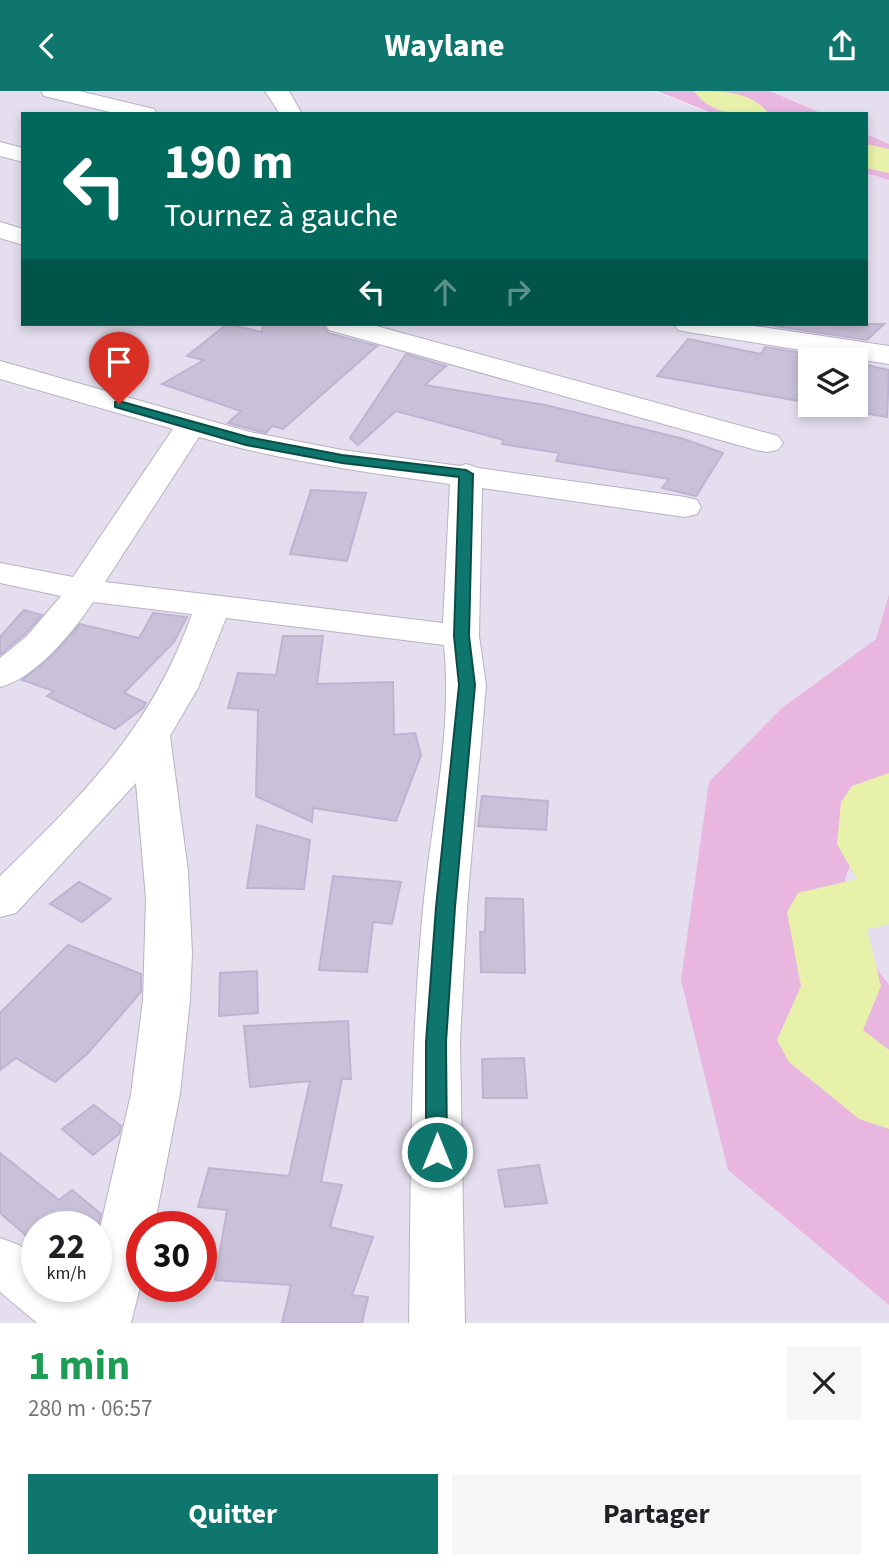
<!DOCTYPE html>
<html lang="fr">
<head>
<meta charset="utf-8">
<style>
  :root { --surface:#fff; --page:#f6f6f6; --text:#202124; --muted:#757577; --accent:#0f766e }
  body { margin:0; font-family:"Source Sans 3",sans-serif; background:var(--page); color:var(--text); height:100vh; display:flex; flex-direction:column; font-size:26px; white-space:nowrap }
  * { box-sizing:border-box; margin:0 }
  p { font-size:23px; color:var(--muted) }
  .icon { flex:none; width:38px; height:38px; fill:none; stroke:currentColor; stroke-width:2; stroke-linecap:round; stroke-linejoin:round }
  .map { position:relative; height:1232px; overflow:hidden }
  .drawer { display:flex; flex-direction:column; background:var(--surface); flex:1 }
  .drawer>* { flex:none }
  .top-card { position:absolute; left:21px; top:21px; width:847px; height:214px; border-radius:0px; box-shadow:0 4px 10px #0003; background:#00695c; color:#fff; overflow:hidden }
  .controls { position:absolute; left:798px; top:256px; display:grid; gap:14px }
  .controls a { display:grid; place-items:center; width:70px; height:70px; border-radius:0px; background:var(--surface); box-shadow:0 4px 10px #0003; font-size:35px }
  .speed { position:absolute; left:21px; top:1120px; display:flex; gap:14px; font-size:35px; font-weight:700; text-align:center }
  .speed>* { display:grid; place-content:center; width:91px; height:91px; border-radius:50%; background:var(--surface); box-shadow:0 4px 10px #0003; line-height:1 }
  .speed small { font-size:18px; font-weight:400 }
  .speed .limit { border:10px solid #d22; background:#fff; color:#111 }
  .pin { position:absolute; display:grid; place-items:center; width:60px; height:60px; color:#fff; margin:-72px -30px; border-radius:50% 50% 50% 0; rotate:-45deg; box-shadow:0 0 7px #0007 }
  .pin .icon { rotate:45deg }
  .me { position:absolute; width:77px; margin:-38px; rotate:0deg; stroke-linejoin:round; filter:drop-shadow(0 0 5px #0008) }
  .turn { display:flex; align-items:center; gap:24px; height:147px; padding:0 28px; font-size:32px }
  .turn .icon { width:91px; height:91px; stroke-width:2.5 }
  .turn b { display:block; font-size:49px; line-height:60px }
  .lanes { display:flex; align-items:center; height:66px; padding:0 28px; background:#0003; justify-content:center; gap:35px; direction:ltr }
  .lanes .off { opacity:.35 }
  .round { display:grid; place-items:center; flex:none; width:74px; height:74px; border-radius:0px; background:var(--page) }
  .headline { display:flex; align-items:center; justify-content:space-between; height:119px; padding:0 28px }
  h1 { font-size:42px; font-weight:700; line-height:52px; color:#1e9e55 }
  .button { display:flex; gap:14px; margin-top:auto; padding:14px 28px }
  .button a { flex:1; height:80px; border-radius:0px; background:var(--accent); color:#fff; font-size:28px; font-weight:700; line-height:80px; text-align:center }
  .button a+a { background:var(--page); color:var(--text) }
  header { display:flex; justify-content:space-between; align-items:center; height:91px; padding:0 28px; background:var(--accent); color:#fff; font-size:32px; font-weight:700 }
  .map>svg:first-child { display:block }
</style>
</head>
<body>
<header><svg class="icon" aria-label="back" viewBox="0 0 24 24"><path d="M15 5l-7 7 7 7"/></svg>Waylane<svg class="icon" aria-label="share" viewBox="0 0 24 24"><path d="M12 15V3M7 8l5-5 5 5M5 13v7h14v-7"/></svg></header>
<div class="map">
<svg width="889" height="1232" viewBox="0 0 889 1232">
  <rect width="100%" height="100%" fill="#f0ecf6"/>
  <g fill="#e4deee" fill-rule="evenodd">
    <path d="M0,0h654l56,23h-687v210h843v-151l23,7v414l-13,45 -94,69 -54,462 161,135v18h-889zM810,268h46v45h-46zM37,1136h59v59h-59zM142,1136h59v59h-59z"/>
    <path d="M769,0h120v53l-23,-10v-20h-42z"/>
    <path d="M889,697v197l-27,-36 -17,-70 18,-47z"/>
  </g>
  <g fill="#e9b6e0">
    <path d="M657,0h112l55,23h-110z"/>
    <path d="M866,43l23,10v36l-23,-7z"/>
    <path d="M889,503v194l-26,44 -18,47 17,70 27,36v320l-161,-135 -47,-190 28,-198 73,-74 94,-69z"/>
  </g>
  <g fill="none" stroke-linecap="round" stroke-linejoin="round">
    <g fill="#e8f1aa" fill-rule="evenodd">
      <path d="M694,0c29,0 57,0 75,23 -29,0 -56,3 -75,-23z"/>
      <path d="M866,53l23,5v24l-23,-5z"/>
      <path d="M889,682v151l-22,5 14,57 -18,44 26,20v79l-30,-10 -70,-57 -12,-22 24,-54 -14,-74 11,-19 59,-14 -20,-35 4,-42 11,-16z"/>
    </g>
  </g>
  <g fill="#c9c1d8" stroke="#beb4d2" stroke-width="2">
    <path d="M227,233l35,8 1,-8h59l6,9 49,13 -94,83 -11,-3 -6,7 -38,-10 13,-12 -79,-27 42,-24 -17,-4z"/>
    <path d="M775,233h109l-17,16 -93,-14z"/>
    <path d="M688,248l73,15 4,-7 74,12h-29v44l-153,-27z"/>
    <path d="M406,263l40,12 -21,19 120,20 139,34 39,14 -27,43 -34,-8 7,-9 -113,-18 3,-8 -57,-9 2,-4 -108,-29 -38,34 -8,-7z"/>
    <path d="M856,272l33,7 -2,47 -72,-13h41z"/>
    <path d="M311,399l55,3 -19,68 -57,-7z"/>
    <path d="M24,519l18,5 -17,19 -25,21v-18z"/>
    <path d="M153,522l34,4 -13,25 -50,51 22,10 -3,5 -28,21 -68,-33 7,-5 -32,-11 32,-26 26,-30 59,14z"/>
    <path d="M283,545h40l-6,48 76,-2 1,53 21,-2 6,22 -25,66 -83,-13 -1,14 -56,-26 2,-86 -30,-2 10,-35 38,2z"/>
    <path d="M482,705l66,5 -2,29 -68,-4z"/>
    <path d="M257,734l53,15 -6,49 -57,-1z"/>
    <path d="M333,785l68,6 -9,42 -19,-2 -6,50 -48,-2z"/>
    <path d="M79,791l32,17 -29,23 -32,-18z"/>
    <path d="M486,807l37,1 2,74 -44,-1 -1,-40h5z"/>
    <path d="M68,854l73,29v18l-53,61 -33,29 -39,-24 -16,12v-57z"/>
    <path d="M257,880l1,42 -39,3 1,-43z"/>
    <path d="M348,930l3,58h-9l-21,103 21,3 -12,42 43,10 -21,58 16,2 -6,26h-80l9,-38 -76,-5 12,-70 -29,-3 11,-39 80,8 21,-95 -60,6 -6,-61z"/>
    <path d="M524,967l3,40h-44l-1,-39z"/>
    <path d="M94,1014l27,21 -2,8 -26,21 -31,-26z"/>
    <path d="M0,1062l59,47 13,-10 29,24 -3,13h-61v18l-37,-32z"/>
    <path d="M539,1074l8,38 -42,4 -7,-37z"/>
  </g>
  <g fill="none" stroke-linecap="round" stroke-linejoin="round">
    <g stroke="#b8b1c5" stroke-width="2">
      <g id="street">
        <path d="M41,0h38l75,18 3,5h-39l-74,-18z"/>
        <path d="M265,0h24l13,23h-22z"/>
        <path d="M0,51l23,6v14l-23,-6z"/>
        <path d="M0,131l23,7v16l-23,-7z"/>
        <path d="M325,233h44l409,112 5,7 -5,7 -11,2 -11,-2 -427,-120z"/>
        <path d="M674,233h67l148,22v18l-201,-32 -10,-2z"/>
        <path d="M0,270l250,71 92,18 118,16 6,-2 12,4 207,29 12,3 4,7 -4,7 -12,3 -203,-29 -3,148 7,49 -19,222 -7,135 5,281h-56c2,-139 1,-276 14,-414 8,-86 30,-178 21,-264l-218,-27 -28,70 -28,48 18,135 4,82 -2,47 -10,94 -26,133h-12v52l-11,44h-94l-37,-31v-54l19,7 18,14v27h35l11,9 2,-9h11v-40l35,-152 12,-94 3,-101 -10,-116 -120,130 -16,4v-41c85,-84 151,-147 192,-262l-99,-12c-20,30 -57,76 -93,85v-29l27,-22 34,-40 -61,-13v-20l73,14 100,-148 -173,-50zM199,346c82,24 166,35 251,47l-7,139 -338,-41z"/>
      </g>
    </g>
    <use href="#street" fill="#fff" fill-rule="evenodd"/>
  </g>
  <path fill="#0f766e" stroke="#0a4d48" stroke-width="2" d="M119,310l129,36 94,18 124,15 7,4 -4,162 6,49 -20,222 -9,135 1,110 -3,6 -7,3 -8,-3 -3,-6v-110l10,-135 23,-222 -5,-49 5,-159 -117,-14 -96,-18 -131,-38v-5z"/>
</svg>
<div class="controls">
<a><svg class="icon" aria-label="layers" viewBox="0 0 24 24"><path d="M12 4l9 5-9 5-9-5zM3 14l9 5 9-5"/></svg></a>
</div>
<div class="speed"><div>22<small>km/h</small></div><div class="limit">30</div></div>
<div class="pin" style="left:119px;top:313px;background:#d93025"><svg class="icon" aria-label="arrive" viewBox="0 0 24 24"><path d="M6 21V4h12l-3 4 3 4H6"/></svg></div>
<svg class="me" style="left:437px;top:1061px" viewBox="-20 -20 40 40"><circle r="17" fill="#0f766e" stroke="#fff" stroke-width="3"/><path d="M0-11L8 9 0 5-8 9z" fill="#fff"/></svg>
<div class="top-card">
<div class="turn"><svg class="icon" aria-label="left" viewBox="0 0 24 24"><path d="M17 20v-9H6M10 6l-5 5 5 5"/></svg><div><b>190 m</b>Tournez à gauche</div></div>
<div class="lanes"><svg class="icon" aria-label="left" viewBox="0 0 24 24"><path d="M17 20v-9H6M10 6l-5 5 5 5"/></svg><svg class="icon off" aria-label="ahead" viewBox="0 0 24 24"><path d="M12 20V5M6 11l6-6 6 6"/></svg><svg class="icon off" aria-label="right" viewBox="0 0 24 24"><path d="M7 20v-9h11M14 6l5 5-5 5"/></svg></div>
</div>
</div>
<section class="drawer">
<div class="headline"><div><h1>1 min</h1><p>280 m · 06:57</p></div><a class="round"><svg class="icon" aria-label="close" viewBox="0 0 24 24"><path d="M6 6l12 12M18 6L6 18"/></svg></a></div>
<div class="button"><a>Quitter</a><a>Partager</a></div>
</section>
</body>
</html>
